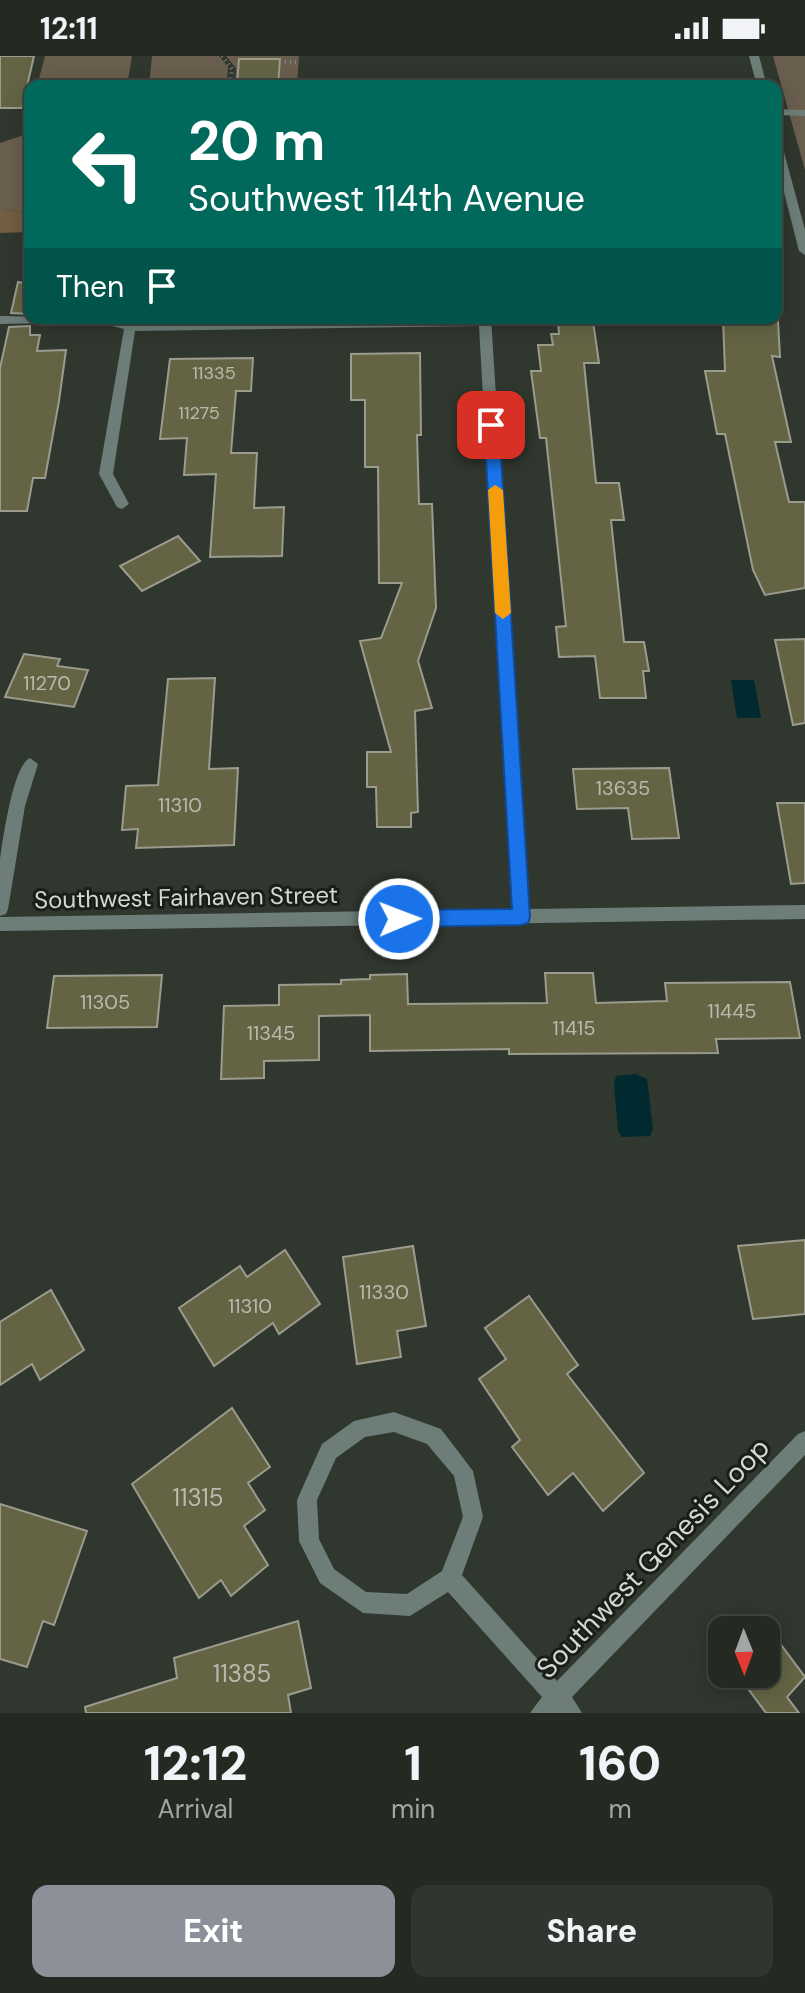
<!DOCTYPE html>
<html lang="en">
<head>
<meta charset="utf-8">
<style>
  :root { --surface:#242922; --page:#30352f; --text:#f1f3f6; --muted:#a3a6a5; --line:#414540; --accent:#8c9099 }
  body { margin:0; font-family:"DM Sans",sans-serif; background:var(--page); color:var(--text); height:100vh; display:flex; flex-direction:column; font-size:30px; white-space:nowrap }
  * { box-sizing:border-box; margin:0 }
  p { font-size:26px; color:var(--muted) }
  .icon { flex:none; width:44px; height:44px; fill:none; stroke:currentColor; stroke-width:2; stroke-linecap:round; stroke-linejoin:round }
  .map { position:relative; height:1657px; overflow:hidden }
  .side { display:flex; flex-direction:column; background:var(--surface); flex:1 }
  .side>* { flex:none }
  .banner { position:absolute; left:24px; top:24px; width:758px; height:244px; border-radius:16px; box-shadow:0 4px 20px #0003,0 0 0 2px var(--line); background:#00695c; color:#fff; overflow:hidden }
  .needle { width:52px; rotate:179deg }
  .fabs { position:absolute; left:708px; top:1560px; display:grid; gap:16px }
  .fabs a { display:grid; place-items:center; width:72px; height:72px; border-radius:16px; background:var(--surface); box-shadow:0 4px 20px #0003,0 0 0 2px var(--line); font-size:40px }
  .pin { position:absolute; display:grid; place-items:center; width:68px; height:68px; color:#fff; margin:-34px; border-radius:16px; box-shadow:0 4px 12px #0006 }
  .me { position:absolute; width:88px; margin:-44px; rotate:89deg; stroke-linejoin:round; filter:drop-shadow(0 0 6px #0008) }
  .turn { display:flex; align-items:center; gap:28px; height:168px; padding:0 32px; font-size:36px }
  .turn .icon { width:104px; height:104px; stroke-width:2.5 }
  .turn b { display:block; font-size:56px; line-height:68px }
  .then { display:flex; align-items:center; height:76px; padding:0 32px; background:#0003; gap:16px; font-size:30px }
  .eta { display:flex; justify-content:space-evenly; align-items:center; height:136px; text-align:center }
  .eta b { font-size:48px; font-weight:800; line-height:56px }
  .primary-button { display:flex; gap:16px; margin-top:auto; padding:16px 32px }
  .primary-button a { flex:1; height:92px; border-radius:16px; background:var(--accent); color:#fff; font-size:32px; font-weight:800; line-height:92px; text-align:center }
  .primary-button a+a { background:var(--page); color:var(--text) }
  .status { display:flex; justify-content:space-between; align-items:center; height:56px; padding:0 40px; background:var(--surface); direction:ltr }
  .status svg { height:22px; fill:currentColor }
  .map>svg:first-child { display:block }
</style>
</head>
<body>
<div class="status"><b>12:11</b><svg viewBox="0 0 49 12"><path d="M0 12V9h3v3zM5 12V6h3v6zM10 12V3h3v9zM15 12V0h3v12zM26 1h20v11H26zM47 4h2v5h-2z"/></svg></div>
<div class="map">
<svg width="805" height="1657" viewBox="0 0 805 1657">
  <rect width="100%" height="100%" fill="#30372e"/>
  <g fill="#6a5e4e">
    <path d="M45,0h87l-5,30h-90z"/>
    <path d="M152,0h67l9,11 -1,15h-4l-1,4h-73z"/>
    <path d="M226,0h73l-2,30h-19l2,-27h-41l-2,23h-2l1,-14z"/>
    <path d="M773,0h32v114z"/>
    <path d="M30,77v82l-30,-8v-64z"/>
  </g>
  <path fill="#715d43" d="M0,151l30,8v17l-30,1z"/>
  <g fill="#002a2f">
    <path d="M731,624h23l7,38h-24z"/>
    <path d="M636,1018l11,5 6,50 -3,7 -28,1 -4,-6 -4,-47 2,-8z"/>
  </g>
  <g fill="#646445" stroke="#9b9b8e" stroke-width="2">
    <path d="M0,0h34l-12,52h-22z"/>
    <path d="M239,3h41l-2,27h-41z"/>
    <path d="M18,226l12,2v30l-19,-1z"/>
    <path d="M723,262l55,3 2,36 -8,-1 19,86h-16l14,60h16v86l-40,7 -12,-25 -28,-136h-8l-12,-63h20z"/>
    <path d="M558,265h35l6,42h-15l12,120h23l5,37h-13l13,122h20l5,29h-6l3,27h-46l-5,-42 -36,1 -3,-30 10,-1 -20,-188h-6l-9,-67h10l-3,-26h15l-2,-11h8z"/>
    <path d="M30,270v9h10l-3,16 29,-1 -7,51 -14,77h-12l-6,33h-27v-143l9,-41z"/>
    <path d="M420,297l1,82h-4l2,69h13l4,104 -18,53 14,47 -17,3 3,101 -7,1v14h-34l-1,-40h-9v-35h24l-31,-111 21,-3 21,-55h-23l-1,-116h-13v-67h-14v-46z"/>
    <path d="M253,302l-2,33h-15l-5,62h26l-3,55 30,-1 -2,49 -72,1 6,-83 -32,1 3,-37 -27,1 10,-80z"/>
    <path d="M178,480l22,25 -58,30 -22,-25z"/>
    <path d="M805,583v84l-12,2 -18,-85z"/>
    <path d="M24,598l36,5 -3,7 31,4 -14,37 -69,-10z"/>
    <path d="M215,622l-6,91 29,-1 -4,77 -98,3 2,-19 -16,1 4,-44 32,-1 10,-106z"/>
    <path d="M669,712l10,70 -47,1 -4,-31 -51,1 -4,-40z"/>
    <path d="M777,747h28v80l-14,1z"/>
    <path d="M545,917h48l3,30 71,-2 -2,-18 125,-1 10,56 -84,1 2,14 -209,1v-5l-139,2v-36l-51,1v44l-55,1v17l-43,1 3,-73 55,-1v-20l62,-1v-4l29,-1v-4l37,-1 1,30 139,-1z"/>
    <path d="M162,919l-5,52 -110,1 7,-52z"/>
    <path d="M805,1184v74l-52,5 -15,-73z"/>
    <path d="M413,1190l13,80 -29,5 4,26 -44,7 -14,-107z"/>
    <path d="M285,1194l35,54 -41,30 -6,-11 -59,43 -35,-58 61,-42 7,11z"/>
    <path d="M51,1234l33,60 -44,30 -8,-16 -32,21v-63z"/>
    <path d="M529,1240l49,69 -11,9 77,99 -41,38 -30,-38 -25,22 -36,-48 8,-7 -41,-61 27,-20 -21,-31z"/>
    <path d="M232,1352l38,59 -22,16 17,27 -21,16 24,39 -37,31 -10,-16 -22,18 -67,-114z"/>
    <path d="M0,1448l87,27 -33,94 -11,-4 -16,46 -27,-8z"/>
    <path d="M762,1563l43,58 -18,20 12,16h-33l-17,-23 8,-8 -6,-8h15v-44h-16z"/>
    <path d="M298,1565l13,67 -23,7 3,18h-205l-1,-6 92,-29 -3,-20z"/>
  </g>
  <g fill="none" stroke-linecap="round" stroke-linejoin="round">
    <g stroke="#7e857d" stroke-width="4" stroke-dasharray="1 4" stroke-linecap="butt">
      <path d="M222,0l10,13 -2,17"/>
      <path d="M280,6h20"/>
    </g>
    <path fill="#6d7e78" fill-rule="evenodd" d="M776,53l29,1v6l-29,-1z"/>
    <g fill="#6d7e78" fill-rule="evenodd">
      <path d="M765,24v4l-4,1 -279,1 5,-3z"/>
      <path d="M0,260l111,2 19,5 361,-5 38,591 276,-4v14l-805,12v-14l512,-8 -33,-583 -344,5 -22,143 16,30 -7,5 -5,-2 -18,-33 25,-145 -27,-7 -97,2z"/>
      <path d="M30,702l8,6 -13,42 -17,103 -2,5 -6,2c0,-19 0,-39 0,-57 3,-20 13,-94 30,-101z"/>
      <path d="M394,1356l47,17 32,42 10,46 -21,58 95,106 241,-247 7,-3v24l-233,242 10,16h-52l12,-16 -94,-105 -38,24 -47,-3 -43,-30 -21,-42 -2,-41 25,-56 32,-23zM394,1376l33,12 27,32 9,41 -21,54 -35,23 -41,-2 -32,-23 -15,-30 -2,-39 19,-42 29,-21z"/>
    </g>
    <g fill="#6d7e78" fill-rule="evenodd">
      <path d="M749,0h10l8,30h-10z"/>
      <path d="M776,82l5,3 24,89v25l-6,-4 -23,-90z"/>
    </g>
  </g>
  <path fill="#1a73e8" stroke="#114b97" stroke-width="2" d="M491,364l8,5 31,492 -2,6 -7,2 -122,2 -7,-3 -3,-5 3,-6 7,-3 113,-1 -28,-484z"/>
  <path fill="#f59e0b" d="M495,429l8,5 8,123 -8,6 -8,-6 -7,-123z"/>
  <g text-anchor="middle" dominant-baseline="central" stroke-width="6" stroke-linejoin="round" paint-order="stroke">
    <g font-size="18" fill="#b7bbaf">
      <text x="214" y="317">11335</text>
      <text x="199" y="357">11275</text>
    </g>
    <g font-size="20" fill="#b7bbaf">
      <text x="47" y="627">11270</text>
      <text x="623" y="732">13635</text>
      <text x="180" y="749">11310</text>
      <text x="105" y="946">11305</text>
      <text x="732" y="955">11445</text>
      <text x="574" y="972">11415</text>
      <text x="271" y="977">11345</text>
      <text x="384" y="1236">11330</text>
      <text x="250" y="1250">11310</text>
    </g>
    <g font-size="24" fill="#d3d8d2" stroke="#1a1e19">
      <text transform="translate(186 841) rotate(-1)">Southwest Fairhaven Street</text>
    </g>
    <g font-size="24" fill="#b7bbaf">
      <text x="198" y="1441">11315</text>
      <text x="242" y="1617">11385</text>
    </g>
    <g font-size="28" fill="#d3d8d2" stroke="#1a1e19">
      <text transform="translate(653 1502) rotate(-46)">Southwest Genesis Loop</text>
    </g>
  </g>
</svg>
<div class="fabs">
<a><svg class="needle" viewBox="-14 -14 28 28"><path d="M0-13l5 13h-10z" fill="#e53935"/><path d="M0 13l5-13h-10z" fill="#a3a6a5"/></svg></a>
</div>
<div class="pin" style="left:491px;top:369px;background:#d93025"><svg class="icon" aria-label="arrive" viewBox="0 0 24 24"><path d="M6 21V4h12l-3 4 3 4H6"/></svg></div>
<svg class="me" style="left:399px;top:863px" viewBox="-20 -20 40 40"><circle r="17" fill="#1a73e8" stroke="#fff" stroke-width="3"/><path d="M0-11L8 9 0 5-8 9z" fill="#fff"/></svg>
<div class="banner">
<div class="turn"><svg class="icon" aria-label="left" viewBox="0 0 24 24"><path d="M17 20v-9H6M10 6l-5 5 5 5"/></svg><div><b>20 m</b>Southwest 114th Avenue</div></div>
<div class="then">Then<svg class="icon" aria-label="arrive" viewBox="0 0 24 24"><path d="M6 21V4h12l-3 4 3 4H6"/></svg></div>
</div>
</div>
<section class="side">
<div class="eta">
<div><b>12:12</b><p>Arrival</p></div>
<div><b>1</b><p>min</p></div>
<div><b>160</b><p>m</p></div>
</div>
<div class="primary-button"><a>Exit</a><a>Share</a></div>
</section>
</body>
</html>
